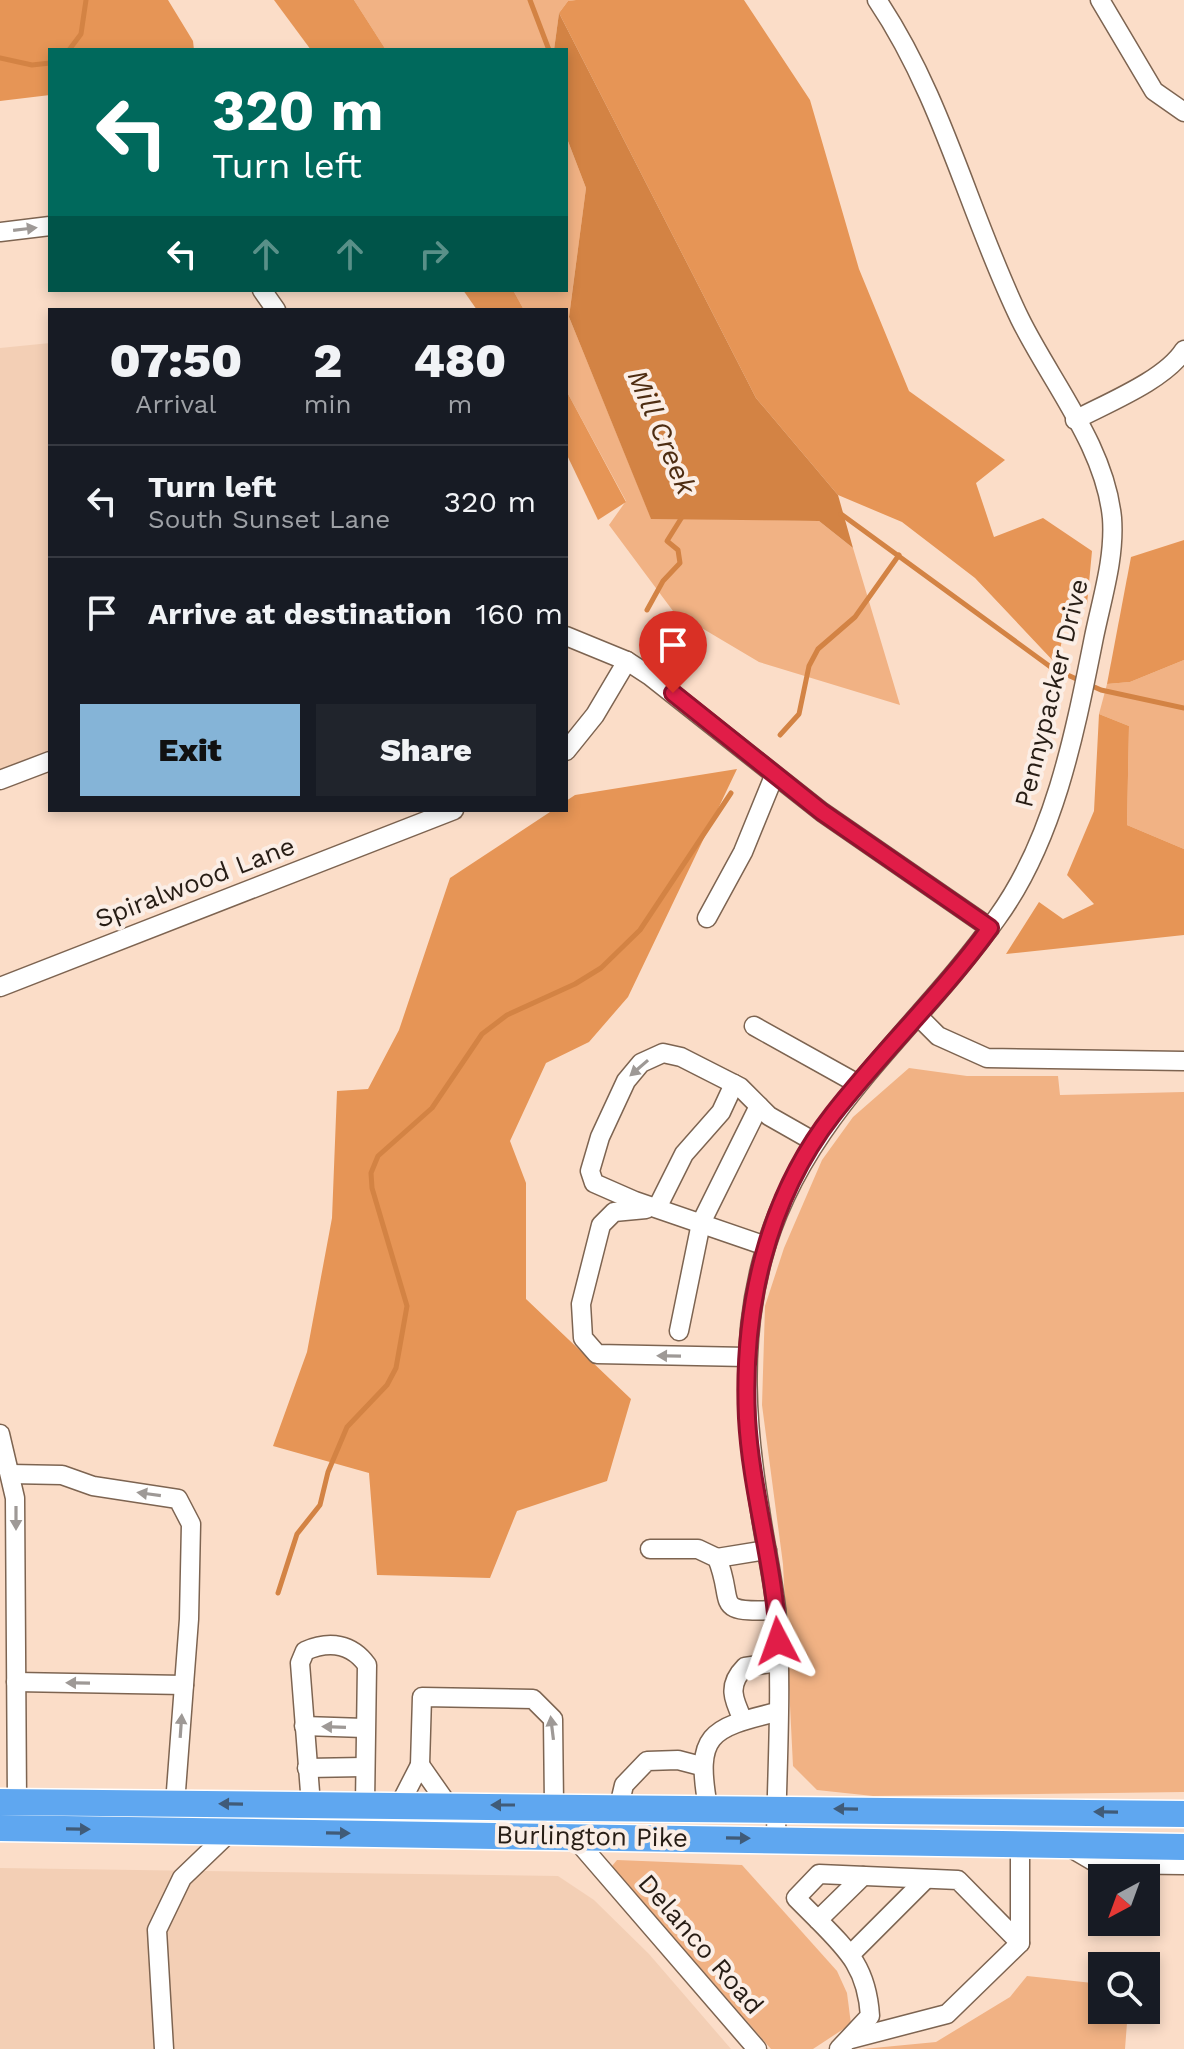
<!DOCTYPE html>
<html lang="en">
<head>
<meta charset="utf-8">
<style>
  :root { --surface:#171b24; --page:#20242c; --text:#f1f3f6; --muted:#9ea1a6; --line:#363941; --accent:#85b4d7 }
  body { margin:0; font-family:"Work Sans",sans-serif; background:var(--page); color:var(--text); height:100vh; display:flex; flex-direction:column; font-size:30px; white-space:nowrap }
  * { box-sizing:border-box; margin:0 }
  p { font-size:26px; color:var(--muted) }
  .icon { flex:none; width:44px; height:44px; fill:none; stroke:currentColor; stroke-width:2; stroke-linecap:round; stroke-linejoin:round }
  .map { position:relative; flex:1; overflow:hidden }
  .panel { position:absolute; left:48px; top:308px; width:520px; height:504px; display:flex; flex-direction:column; background:var(--surface); border-radius:0px; box-shadow:0 4px 12px #0003 }
  .panel>* { flex:none }
  .top-card { position:absolute; left:48px; top:48px; width:520px; height:244px; border-radius:0px; box-shadow:0 4px 12px #0003; background:#00695c; color:#fff; overflow:hidden }
  .needle { width:52px; rotate:221deg }
  .controls { position:absolute; left:1088px; top:1864px; display:grid; gap:16px }
  .controls a { display:grid; place-items:center; width:72px; height:72px; border-radius:0px; background:var(--surface); box-shadow:0 4px 12px #0003; font-size:40px }
  .pin { position:absolute; display:grid; place-items:center; width:68px; height:68px; color:#fff; margin:-82px -34px; border-radius:50% 50% 50% 0; rotate:-45deg; box-shadow:0 0 8px #0007 }
  .pin .icon { rotate:45deg }
  .me { position:absolute; width:88px; margin:-44px; rotate:356deg; stroke-linejoin:round; filter:drop-shadow(0 0 6px #0008) }
  .turn { display:flex; align-items:center; gap:28px; height:168px; padding:0 32px; font-size:36px }
  .turn .icon { width:104px; height:104px; stroke-width:2.5 }
  .turn b { display:block; font-size:56px; line-height:68px }
  .lanes { display:flex; align-items:center; height:76px; padding:0 32px; background:#0003; justify-content:center; gap:40px; direction:ltr }
  .lanes .off { opacity:.35 }
  .eta { display:flex; justify-content:space-evenly; align-items:center; height:136px; text-align:center }
  .eta b { font-size:48px; font-weight:800; line-height:56px }
  .primary-button { display:flex; gap:16px; margin-top:auto; padding:16px 32px }
  .primary-button a { flex:1; height:92px; border-radius:0px; background:var(--accent); color:#111; font-size:32px; font-weight:800; line-height:92px; text-align:center }
  .primary-button a+a { background:var(--page); color:var(--text) }
  ul { padding:0; list-style:none }
  li { display:flex; align-items:center; gap:24px; height:112px; padding:0 32px; border-top:2px solid var(--line) }
  li div { flex:1 }
  li b { display:block; font-size:30px }
  li em { font-style:normal }
  .map>svg:first-child { display:block }
</style>
</head>
<body>
<div class="map">
<svg width="1184" height="2049" viewBox="0 0 1184 2049">
  <rect width="100%" height="100%" fill="#fbddc8"/>
  <g fill="#f3cfb5">
    <path d="M50,343v418l-50,19v-432z"/>
    <path d="M0,1868l558,8 36,24 55,54 82,95h-731z"/>
  </g>
  <g fill="#f1b284">
    <path d="M354,0h222l-8,1 -9,12 -5,37h-168z"/>
    <path d="M566,136l20,52 -17,129 82,201 168,3 34,27 47,157 -141,-43 -86,-51 -64,-86 17,-24 -60,-111v-80h-42l-11,-20h53z"/>
    <path d="M1184,660v189l-57,-24 2,-99 -30,-12 8,-30 23,-2z"/>
    <path d="M909,1068l58,8h91l2,19 124,-3v700l-311,4 -56,-6 -24,-24 -10,-202 -21,-159 3,-99 19,-58 38,-88 31,-43z"/>
    <path d="M617,1860l125,5 95,106 10,22 4,31 -38,25h-42l-159,-183z"/>
    <path d="M1027,1976l75,8v26h26l-3,39h-262l73,-7 74,-45z"/>
  </g>
  <g fill="#e69556">
    <path d="M0,0h168l25,41 1,9h-144v45l-50,6z"/>
    <path d="M274,0h80l32,50h-75z"/>
    <path d="M576,0h168l66,100 49,169 50,122 96,69 -29,23 18,54 49,-19 49,33 -5,53 -20,11 -10,50 -82,-87 -73,-56 -64,-27 -82,-97 -197,-385 9,-12z"/>
    <path d="M463,290h50l11,20h-47z"/>
    <path d="M566,390l60,112 -28,18 -32,-67z"/>
    <path d="M1184,540v120l-54,22 -23,2 24,-127z"/>
    <path d="M1099,714l30,12 -2,99 57,24v86l-178,19 33,-52 24,17 31,-15 -27,-29 27,-64z"/>
    <path d="M737,769l-109,228 -39,45 -43,21 -36,78 16,42v116l105,100 -24,82 -90,30 -27,67 -113,-3 -8,-102 -96,-27 34,-94 25,-134 5,-127 31,-2 31,-59 51,-152 103,-68h13v-9l9,-6z"/>
  </g>
  <path fill="#d38344" d="M559,13l197,385 82,97 15,53 -34,-27 -168,-2 -82,-202 17,-129 -20,-52v-86h-12z"/>
  <g fill="none" stroke-linecap="round" stroke-linejoin="round">
    <g stroke="#d38344" stroke-width="5">
      <path d="M530,0l19,50"/>
      <path d="M69,50l12,-16 5,-34"/>
      <path d="M0,58l32,7 18,-2"/>
      <path d="M841,514l211,154 49,22 83,18"/>
      <path d="M647,610l16,-29 17,-18 -2,-13 -11,-9 15,-24"/>
      <path d="M780,735l19,-21 10,-48 9,-17 37,-32 44,-62"/>
      <path d="M278,1593l19,-59 23,-29 8,-33 19,-45 40,-42 9,-17 11,-62 -35,-118 -1,-15 7,-17 54,-48 50,-74 25,-19 68,-31 26,-16 39,-38 91,-137"/>
    </g>
    <g stroke="#7d6451" stroke-width="21">
      <g id="minor">
        <path d="M1100,0l54,91 30,21"/>
        <path d="M0,232l50,-6"/>
        <path d="M262,290l14,20"/>
        <path d="M1075,420c32,-17 90,-40 109,-70"/>
        <path d="M566,636l61,25 23,15 172,136 168,116"/>
        <path d="M566,751l29,-36 32,-54"/>
        <path d="M0,780l50,-19"/>
        <path d="M707,918l36,-66 31,-76"/>
        <path d="M0,987l454,-177"/>
        <path d="M918,1016l20,20 49,22 197,3"/>
        <path d="M754,1026l104,58"/>
        <path d="M657,1208l27,-54 37,-42 13,-28"/>
        <path d="M646,1209l-32,3 -13,13 -20,79 2,34 14,16 150,3"/>
        <path d="M766,1246l-131,-45 -41,-18 -4,-12 10,-34 26,-56 15,-18 22,-10 18,4 59,30 29,29 44,25"/>
        <path d="M679,1331l22,-108 58,-117"/>
        <path d="M0,1434l15,64 2,304"/>
        <path d="M10,1474l52,1 31,11 85,13 13,25 -2,95 -14,185"/>
        <path d="M650,1549h48l19,9c19,46 -7,55 59,52"/>
        <path d="M717,1558l50,-8"/>
        <path d="M16,1682l168,3"/>
        <path d="M743,1720c-10,-21 -16,-35 2,-53l33,-5"/>
        <path d="M304,1726l60,2"/>
        <path d="M420,1765l2,-68 111,2 20,20 1,86"/>
        <path d="M307,1768l57,-1"/>
        <path d="M400,1804l20,-39 28,40"/>
        <path d="M311,1805l-11,-142 5,-12c25,-11 47,-7 62,14l-2,139"/>
        <path d="M619,1806l5,-21 23,-24 31,-1 23,6"/>
        <path d="M708,1807c-13,-72 1,-79 69,-95"/>
        <path d="M573,1836l184,213"/>
        <path d="M776,1838c1,-72 6,-147 1,-220 -3,-36 -12,-72 -17,-108 -14,-84 -20,-166 2,-249 37,-143 153,-227 235,-343 58,-80 78,-186 97,-281 8,-39 21,-79 18,-119 -7,-72 -61,-136 -92,-199 -51,-105 -77,-221 -143,-319"/>
        <path d="M1069,1847l29,17 86,1"/>
        <path d="M818,1920l-22,-22 23,-24 139,6 62,63"/>
        <path d="M851,1954l75,-75"/>
        <path d="M851,2039l96,-25 73,-71v-99"/>
        <path d="M164,2049l-7,-119 25,-52 49,-47"/>
        <path d="M839,2049l31,-33c-3,-46 -20,-64 -52,-96l45,-44"/>
      </g>
    </g>
    <g stroke="#fff" stroke-width="29">
      <g id="highway">
        <path d="M0,1802l1184,12"/>
        <path d="M0,1828l1184,19"/>
      </g>
    </g>
    <use href="#minor" stroke="#fff" stroke-width="18"/>
    <use href="#highway" stroke="#5fa7f0" stroke-width="26"/>
  </g>
  <defs><path id="oneway-solid" d="M-6-.8H1V-3.2L6.5 0L1 3.2V.8H-6Z" transform="scale(2)"/></defs>
  <g fill="#9e9996">
    <use href="#oneway-solid" transform="translate(25 229) rotate(-7)"/>
    <use href="#oneway-solid" transform="translate(639 1068) rotate(139)"/>
    <use href="#oneway-solid" transform="translate(669 1356) rotate(-179)"/>
    <use href="#oneway-solid" transform="translate(149 1494) rotate(-172)"/>
    <use href="#oneway-solid" transform="translate(16 1518) rotate(90)"/>
    <use href="#oneway-solid" transform="translate(78 1683) rotate(-179)"/>
    <use href="#oneway-solid" transform="translate(181 1726) rotate(-86)"/>
    <use href="#oneway-solid" transform="translate(334 1727) rotate(-178)"/>
    <use href="#oneway-solid" transform="translate(552 1728) rotate(-97)"/>
  </g>
  <g fill="#405b78">
    <use href="#oneway-solid" transform="translate(231 1804) rotate(-179)"/>
    <use href="#oneway-solid" transform="translate(503 1805) rotate(-180)"/>
    <use href="#oneway-solid" transform="translate(846 1809) rotate(-179)"/>
    <use href="#oneway-solid" transform="translate(1106 1812) rotate(-179)"/>
    <use href="#oneway-solid" transform="translate(78 1829) rotate(1)"/>
    <use href="#oneway-solid" transform="translate(338 1833) rotate(1)"/>
    <use href="#oneway-solid" transform="translate(738 1838) rotate(1)"/>
  </g>
  <g fill="none" stroke-linecap="round" stroke-linejoin="round">
    <g stroke="#92132f" stroke-width="20">
      <path id="route" d="M673,693l149,119 168,116c-48,66 -107,122 -157,186 -67,86 -91,197 -86,304 4,75 28,148 31,223"/>
    </g>
    <use href="#route" stroke="#e11d48" stroke-width="14"/>
  </g>
  <g text-anchor="middle" dominant-baseline="central" stroke-width="8" stroke-linejoin="round" paint-order="stroke">
    <g font-size="26" fill="#271d15" stroke="#fbeee6">
      <text transform="translate(1051 693) rotate(-76)">Pennypacker Drive</text>
      <text transform="translate(195 882) rotate(-21)">Spiralwood Lane</text>
      <text transform="translate(592 1836) rotate(1)">Burlington Pike</text>
      <text transform="translate(701 1944) rotate(49)">Delanco Road</text>
    </g>
    <g font-size="28" font-style="italic" fill="#4e2d12" stroke="#fbeee6">
      <text transform="translate(662 432) rotate(67)">Mill Creek</text>
    </g>
  </g>
</svg>
<div class="controls">
<a><svg class="needle" viewBox="-14 -14 28 28"><path d="M0-13l5 13h-10z" fill="#e53935"/><path d="M0 13l5-13h-10z" fill="#9ea1a6"/></svg></a>
<a><svg class="icon" aria-label="search" viewBox="0 0 24 24"><circle cx="10" cy="10" r="6"/><path d="M15 15l6 6"/></svg></a>
</div>
<div class="pin" style="left:673px;top:693px;background:#d93025"><svg class="icon" aria-label="arrive" viewBox="0 0 24 24"><path d="M6 21V4h12l-3 4 3 4H6"/></svg></div>
<svg class="me" style="left:778px;top:1641px" viewBox="-20 -20 40 40"><path d="M0-17L14 15 0 8-14 15z" fill="#e11d48" stroke="#fff" stroke-width="4"/></svg>
<div class="top-card">
<div class="turn"><svg class="icon" aria-label="left" viewBox="0 0 24 24"><path d="M17 20v-9H6M10 6l-5 5 5 5"/></svg><div><b>320 m</b>Turn left</div></div>
<div class="lanes"><svg class="icon" aria-label="left" viewBox="0 0 24 24"><path d="M17 20v-9H6M10 6l-5 5 5 5"/></svg><svg class="icon off" aria-label="ahead" viewBox="0 0 24 24"><path d="M12 20V5M6 11l6-6 6 6"/></svg><svg class="icon off" aria-label="ahead" viewBox="0 0 24 24"><path d="M12 20V5M6 11l6-6 6 6"/></svg><svg class="icon off" aria-label="right" viewBox="0 0 24 24"><path d="M7 20v-9h11M14 6l5 5-5 5"/></svg></div>
</div>
<section class="panel">
<div class="eta">
<div><b>07:50</b><p>Arrival</p></div>
<div><b>2</b><p>min</p></div>
<div><b>480</b><p>m</p></div>
</div>
<ul>
<li><svg class="icon" aria-label="left" viewBox="0 0 24 24"><path d="M17 20v-9H6M10 6l-5 5 5 5"/></svg><div><b>Turn left</b><p>South Sunset Lane</p></div><em>320 m</em></li>
<li><svg class="icon" aria-label="arrive" viewBox="0 0 24 24"><path d="M6 21V4h12l-3 4 3 4H6"/></svg><div><b>Arrive at destination</b></div><em>160 m</em></li>
</ul>
<div class="primary-button"><a>Exit</a><a>Share</a></div>
</section>
</div>
</body>
</html>
